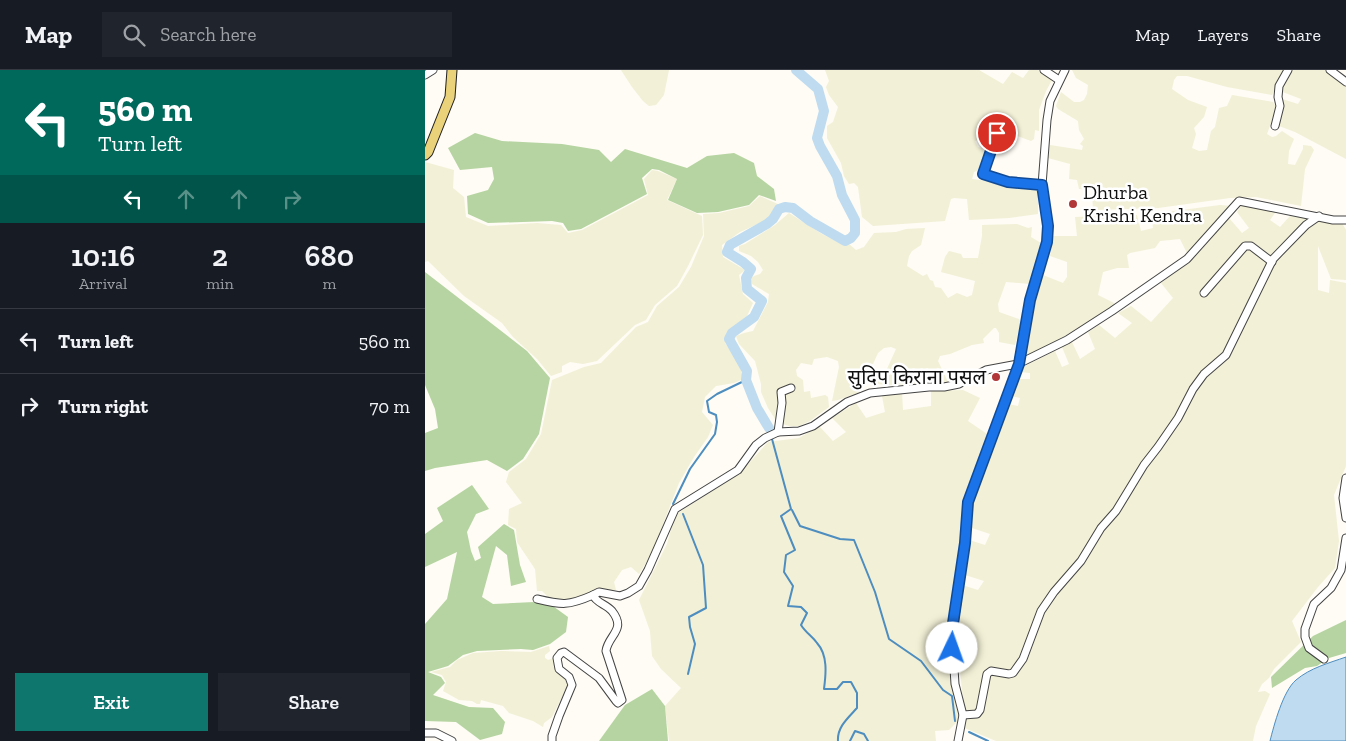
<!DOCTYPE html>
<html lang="en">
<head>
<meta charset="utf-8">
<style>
  :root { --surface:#171b24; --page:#20242c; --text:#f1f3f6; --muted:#9ea1a6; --line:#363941; --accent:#0f766e }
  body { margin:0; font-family:"Zilla Slab","Noto Sans Devanagari",serif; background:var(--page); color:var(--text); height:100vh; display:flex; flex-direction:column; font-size:19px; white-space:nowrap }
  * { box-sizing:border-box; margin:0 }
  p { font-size:16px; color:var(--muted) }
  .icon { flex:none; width:28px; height:28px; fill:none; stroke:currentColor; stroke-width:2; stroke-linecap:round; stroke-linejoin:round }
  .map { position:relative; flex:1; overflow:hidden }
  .details { display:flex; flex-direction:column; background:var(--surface); width:425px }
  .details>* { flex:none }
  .hud { background:#00695c; color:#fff; overflow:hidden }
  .pin { position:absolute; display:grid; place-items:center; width:42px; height:42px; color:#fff; margin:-21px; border:2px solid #fff; border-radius:50%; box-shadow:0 1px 5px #0007 }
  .me { position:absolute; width:55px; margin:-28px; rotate:3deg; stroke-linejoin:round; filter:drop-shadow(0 0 4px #0008) }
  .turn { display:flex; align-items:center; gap:18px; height:105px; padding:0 15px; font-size:22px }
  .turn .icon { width:65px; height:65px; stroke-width:2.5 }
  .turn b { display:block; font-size:35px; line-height:42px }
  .lanes { display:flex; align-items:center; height:48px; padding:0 15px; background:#0003; justify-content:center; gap:25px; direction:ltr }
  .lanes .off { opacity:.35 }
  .eta { display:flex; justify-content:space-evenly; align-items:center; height:85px; text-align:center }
  .eta b { font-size:30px; font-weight:600; line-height:35px }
  .cta { display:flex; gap:10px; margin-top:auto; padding:10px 15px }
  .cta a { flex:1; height:58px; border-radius:0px; background:var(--accent); color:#fff; font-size:20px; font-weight:600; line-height:58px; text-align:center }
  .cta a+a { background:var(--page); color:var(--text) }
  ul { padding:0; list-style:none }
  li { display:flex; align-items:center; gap:15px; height:65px; padding:0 15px; border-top:1px solid var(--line) }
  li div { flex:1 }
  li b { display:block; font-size:19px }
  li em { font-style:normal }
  header { display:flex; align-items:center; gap:30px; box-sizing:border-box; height:70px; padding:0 25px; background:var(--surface); border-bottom:1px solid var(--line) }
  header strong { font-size:24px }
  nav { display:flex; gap:28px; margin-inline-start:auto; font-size:18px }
  .search { width:350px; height:45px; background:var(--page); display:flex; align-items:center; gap:12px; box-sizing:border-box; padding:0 18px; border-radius:0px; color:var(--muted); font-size:19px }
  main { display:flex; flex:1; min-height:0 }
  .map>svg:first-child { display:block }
</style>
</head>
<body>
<header>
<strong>Map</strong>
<div class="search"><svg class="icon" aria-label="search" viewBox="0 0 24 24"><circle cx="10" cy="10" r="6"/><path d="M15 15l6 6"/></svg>Search here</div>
<nav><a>Map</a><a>Layers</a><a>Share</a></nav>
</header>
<main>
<section class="details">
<div class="hud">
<div class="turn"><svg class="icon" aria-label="left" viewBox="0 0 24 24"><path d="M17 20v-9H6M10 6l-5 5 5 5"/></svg><div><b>560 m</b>Turn left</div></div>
<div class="lanes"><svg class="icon" aria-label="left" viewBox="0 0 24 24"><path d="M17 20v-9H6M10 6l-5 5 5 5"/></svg><svg class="icon off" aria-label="ahead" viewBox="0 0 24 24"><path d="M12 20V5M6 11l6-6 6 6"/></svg><svg class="icon off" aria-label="ahead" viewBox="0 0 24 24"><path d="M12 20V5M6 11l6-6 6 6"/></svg><svg class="icon off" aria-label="right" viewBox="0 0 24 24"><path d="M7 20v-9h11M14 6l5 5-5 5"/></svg></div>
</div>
<div class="eta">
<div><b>10:16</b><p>Arrival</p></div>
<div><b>2</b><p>min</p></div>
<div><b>680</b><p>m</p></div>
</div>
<ul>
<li><svg class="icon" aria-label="left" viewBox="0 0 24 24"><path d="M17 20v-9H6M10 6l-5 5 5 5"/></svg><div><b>Turn left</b></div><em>560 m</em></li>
<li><svg class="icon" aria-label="right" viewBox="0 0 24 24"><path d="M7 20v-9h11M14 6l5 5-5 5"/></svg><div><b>Turn right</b></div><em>70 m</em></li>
</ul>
<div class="cta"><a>Exit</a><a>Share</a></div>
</section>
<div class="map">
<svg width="921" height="671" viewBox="0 0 921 671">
  <rect width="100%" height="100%" fill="#fefcf4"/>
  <g fill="#f2f0d6">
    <path d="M196,0h48l-5,25 -8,10 -7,1 -6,-5 -11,-14z"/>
    <path d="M400,0h154l24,14 9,-12 11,6 6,-8h9l12,8 2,2 -6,11 -7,19v21l-4,-1 -1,9 -3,2 -49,-18 -4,17 -3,1 3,6 4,1 1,3 4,2 -6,16 -7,3 -2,7 66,8v27l-29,4 -40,2 -2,-21 -13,-1 -3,1 -6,22 -72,5 -11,-9 -4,-30 -4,-4 -5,1 -5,-8 -3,-13 -14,-25v-12l6,-4 5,-15 -9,-12 -3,-8 3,-6z"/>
    <path d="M647,0h213l-13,25 -45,-8 -40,-11h-10l-3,4 -2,9 16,11 19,7 -3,10 -10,11 2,6 -4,14 7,3 8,-1 4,-19 4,-4 4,-19 8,-2 5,-11 41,7 3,5 -2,7 -7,20 5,3 4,-1 6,-5 12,8 -5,12 -1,13 7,1 8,-16v-4l8,1 3,4 -9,19 -4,37 -45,-9 -26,1 -72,10 -65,2 -1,-20 -13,-1 -2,-9 -8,-1 1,-15 -22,-6 2,-13 32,5 1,-4 -3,-2 4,-5 -5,-9 -1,-9 -20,-12 -2,-3 5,-14 13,10h6l4,-2 3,-6 1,-9 -12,-7z"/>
    <path d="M865,0h37l19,15v74l-51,-27 -16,-6 3,-27 16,5 3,-5 -21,-8z"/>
    <path d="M0,92l29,8 -1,18 11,9 2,20 22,9 49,-3 24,2 7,8 14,-3 66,-35 -4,-16 8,-9 6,1 19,8 -10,21 35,16 1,19 -15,31 -11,20 -22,19 -9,15 -11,5 -38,36 -14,3 -13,-2 -8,4v6l-11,4 -14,-17 -24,-22 -11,-14 -38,-27 -36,-35 -3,1z"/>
    <path d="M335,126l20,9 -13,15 -27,12 -18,13 1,12 22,13 -6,5 4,19 10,9 -6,13 -20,16 -2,11 14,19 4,17 -9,4 -18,3 -11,11 -3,15 11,13 -5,12 -14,20 -15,26 -28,72 -12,19 -8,-7 -9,3 -8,12 2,8h-19l-26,10 -17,3 -12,-12h-5l-2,-22 -18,-27 -1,-13 -8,-4 1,-16 13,-6 -16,-21 3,-10 17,-13 15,-25 11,-54 32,-13 17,-4 35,-36 12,-5 9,-16 22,-19 12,-20 13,-31 -1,-22 16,-1 30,-7z"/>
    <path d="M817,134l35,6 -7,10 10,7 10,-11 26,2 26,5 4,7v50l-15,-1 -13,-33v44l11,3 1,-13 16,3v183l-12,29 5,46 -4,27 -17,19 -26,34 9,21 -27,27 -5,9 -7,6 -4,8 7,-1 5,3 -14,32 -3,15h-257l-34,-14 3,-9 -7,-66 -6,-23 7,-45 19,6 6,-9 -22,-7 4,-35 19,6 5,-11 -24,-8 -1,-16 -18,121 3,46 9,43 -10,10 -14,1 1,10h-267l-4,-35 16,-18 -20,-19 -9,-13 -2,-25 -11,-31 28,-56 8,-29 64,-41 29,-32 31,-4 20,-12 14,15 13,-9 -14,-14 24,-15 10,15 19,-6 -3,-16 20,-4 1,18 28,-4v-15l32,-1 17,8 -12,23 22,15 -24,73 42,-105 10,2 2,-8 -9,-2 6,-17h13v-6l-11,-1 2,-4 34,-17 7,16 7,-3 -7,-17 9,-7 9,19 15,-10 -7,-17 11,-7 16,13 17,-15 -14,-10 13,-7 20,16 22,-24 -12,-15 31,-24 18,-22 19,-19 13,15 7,-5 -12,-16z"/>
    <path d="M795,135l12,1 -45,47 -7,-14 -20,2 -5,7 -25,5 -3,2 2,13h-12l-14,4 -5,23 16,8 1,4 -75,43 -17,7 11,-57 9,-25 20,8 4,-6v-15l-17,-6 3,-20h24l-2,-19 62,-2 4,16 12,-3 -2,-14z"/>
    <path d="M364,143l33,21 18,9 9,1 7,6 8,-3 10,-14 22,-1 10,-3 19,-1 -4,17 -9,6 -3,5 -2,10 16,10 4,-2 3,6 3,1 2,6 6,1 7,10 9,-5 10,4 5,-2 3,-14 -34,-9 4,-15 4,-6 12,3 2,4h15l4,-22v-11l35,-1 11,4 4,-1 -1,10 10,6 -11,41 -24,-2 -8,22 1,8 20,7 2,4 -6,22 -16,-3v-9l-3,-5h-2l-11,11 1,4 -12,2 -22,9 -10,2 -2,5 10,21 -59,3 -12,-1 3,-8 6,-5 10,-22 -5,-2 -7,1 -6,5 -5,11 -10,1 -3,3v24l-22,8 -6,1 7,-34 -1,-6 -11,-4 -13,2 -2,6 -11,-2 -5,7 1,6 6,4 1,12 6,-1 1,7 14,-3 3,2 1,10 -19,14 -11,5h-10l-12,-4 -9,-14 -7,-16v-8l-6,-23 -16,-17 -3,-8 8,-3 9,-2 15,-29 1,-8 -17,-10 -2,-5 4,-3 6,-2 3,-4 -5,-8 -7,-6 -12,-5v-5l6,-2 30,-19z"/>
    <path d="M124,576l1,5 -5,4v3l3,2 6,-2 14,27 -16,32 -8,6 -1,4 -10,-6 -24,-8 -6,-7 -22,-6 -1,4h-3l-5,-3 -13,-1 -16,-9 3,-9 -4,-7 -11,-3 19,-5 7,-7 16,-7 28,-2 30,1z"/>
  </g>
  <g fill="#b6d4a1">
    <path d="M50,63l27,8 60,3 37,6 12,12 14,-13 62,19 20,-12 27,-3 20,10 3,13 17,13 2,12 -17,-6 -10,10 -31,7 -21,1 -29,-13 9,-21 -18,-9 -7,-1 -10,9 5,16 -66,35 -13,2 -5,-8 -11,-2 -64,2 -20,-9 -1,-18 21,-6 6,-11 -2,-12 -32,3 -12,-22z"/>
    <path d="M0,202l102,79 23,27 -11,56 -16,25 -16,12 -20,-11 -52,8 -10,3v-38l13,-5 -3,-19 -10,-24z"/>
    <path d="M47,415l17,24 -13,5 -9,18 4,19 4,10 6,-3 -3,-11 26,-23 10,6 6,35 6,17 -15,4 -4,-31 -11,-9 -14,51 11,7 41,-2 16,2 18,13 -2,15 -16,12 -17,6 -12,-1 -44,2 -14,4 -15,11 -20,6 13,5 4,6 -12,12 36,12 24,1 12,14 -3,12 -22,6 -24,-18 -31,-1v-97l22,-25 10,-47 -32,15v-33l18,-13 -6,-13z"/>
    <path d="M921,550v33l-17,5 -12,8 -12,2 -33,20 -1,-11 42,-41z"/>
    <path d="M227,619l13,17 3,35h-69l26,-36z"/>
  </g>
  <path fill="#bedbf0" stroke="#4d8dbf" d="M921,587v84h-76c4,-16 13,-50 26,-61 14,-12 33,-17 50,-23z"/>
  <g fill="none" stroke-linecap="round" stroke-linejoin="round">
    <g stroke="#4d8dbf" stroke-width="2">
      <path d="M347,369l19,70 -10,7 14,34 -9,5 -2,17 9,14 -5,20 13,1 6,6 -6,12c5,8 11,11 16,18 11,12 9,31 7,46h13l6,-7h8l6,11v15c-9,10 -20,19 -19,33"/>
      <path d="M248,434l17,-35 25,-35 2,-12 -1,-7 -7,-3 -2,-11 10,-7 29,-14"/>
      <path d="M367,440l8,16 40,13 14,1 21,52 14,47 32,22 22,29 9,6 3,25"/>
      <path d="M258,444l20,51 3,43 -17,9 1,10 5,17 -7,30"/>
      <path d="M544,662l19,9"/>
      <path d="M425,671l5,-10 9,3 4,7"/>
    </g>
    <path stroke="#bedbf0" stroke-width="10" d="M344,358l-12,-20 -11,-28 1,-9 -18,-32 3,-6 22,-16 8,-16 -15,-12 -1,-11 5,-9 -8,-7 -16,-10 3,-7 37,-21 6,-5 6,-10 6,-2 8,1 17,13 35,20 6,-3 4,-5v-13l-13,-25 -5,-19 -17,-30 -3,-8 7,-27 -6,-22 -22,-19"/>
    <g stroke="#434343" stroke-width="9">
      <g id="minor">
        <path d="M619,0l15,10"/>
        <path d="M905,0l16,12"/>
        <path d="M0,5l8,-5"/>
        <path d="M850,56l5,-20 -2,-9 1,-11 9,-16"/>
        <path d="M572,63l-14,39 2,3 23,7 34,3"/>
        <path d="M779,223l41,-47h6l21,16"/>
        <path d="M353,362l4,-29 -1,-11 10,-4"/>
        <path d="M921,408l-3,20 3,20"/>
        <path d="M112,529c25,6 31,7 56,-4"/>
        <path d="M899,589l-15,-11 -4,-11v-8l9,-25 17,-16 10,-18 5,-32"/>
        <path d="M538,645l14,-1 3,-4 7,-36 4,-3 18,3 4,-1 10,-14 18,-48 13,-19 27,-31 20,-33 15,-17 28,-46 14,-18 20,-29 15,-29 11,-15 22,-19 47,-96 33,-34 13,-9"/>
        <path d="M0,663h11l16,8"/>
        <path d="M127,671v-5l7,-20 13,-31 -3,-8 -10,-8 -2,-11 4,-5 3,-1 35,26 17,23 2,2 4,-3 -16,-49c2,-16 21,-21 6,-40 -6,-7 -16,-8 -19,-16l6,-3 21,4 8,-3 11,-7 9,-16 27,-61 63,-39 18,-25 9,-7 13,-6 21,-1 14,-5 34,-24 23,-9 59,-6h15l15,-3 27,-14 32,-6 49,-24 45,-29 75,-52 52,-58 94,19h13"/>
        <path d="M533,671l5,-26 -8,-31 -3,-46 12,-85 4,-51 50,-138 12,-64 17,-58 1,-16 -6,-41 5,-65 3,-19 15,-31"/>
      </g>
    </g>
    <g stroke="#212121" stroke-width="11">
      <path id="major" d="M0,85l3,-3 22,-55 2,-27"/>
    </g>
    <use href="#minor" stroke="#fff" stroke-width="7"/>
    <use href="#major" stroke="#e9d279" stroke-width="9"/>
  </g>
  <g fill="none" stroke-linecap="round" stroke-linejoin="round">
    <g stroke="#114b97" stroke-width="12">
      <path id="route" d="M527,578v-18l13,-87 3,-41 51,-138 11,-64 17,-58 1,-16 -6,-41 -34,-3 -25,-8 14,-41"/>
    </g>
    <use href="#route" stroke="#1a73e8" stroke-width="9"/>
  </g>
  <g fill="#b13738" stroke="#fff" stroke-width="2">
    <circle cx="648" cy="134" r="5"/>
    <circle cx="571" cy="307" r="5"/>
  </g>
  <g text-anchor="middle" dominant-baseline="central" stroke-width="5" stroke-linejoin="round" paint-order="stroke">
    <g font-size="20" fill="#101010" stroke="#fff" text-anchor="start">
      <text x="658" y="122">Dhurba<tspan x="658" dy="23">Krishi Kendra</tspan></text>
      <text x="561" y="307" text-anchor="end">सुदिप किराना पसल</text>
    </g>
  </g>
</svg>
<div class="pin" style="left:572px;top:63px;background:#d93025"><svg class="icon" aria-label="arrive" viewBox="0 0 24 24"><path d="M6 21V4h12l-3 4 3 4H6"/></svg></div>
<svg class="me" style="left:527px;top:578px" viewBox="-20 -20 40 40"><circle r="19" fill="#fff"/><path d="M0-13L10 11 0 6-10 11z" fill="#1a73e8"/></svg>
</div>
</main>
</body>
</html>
